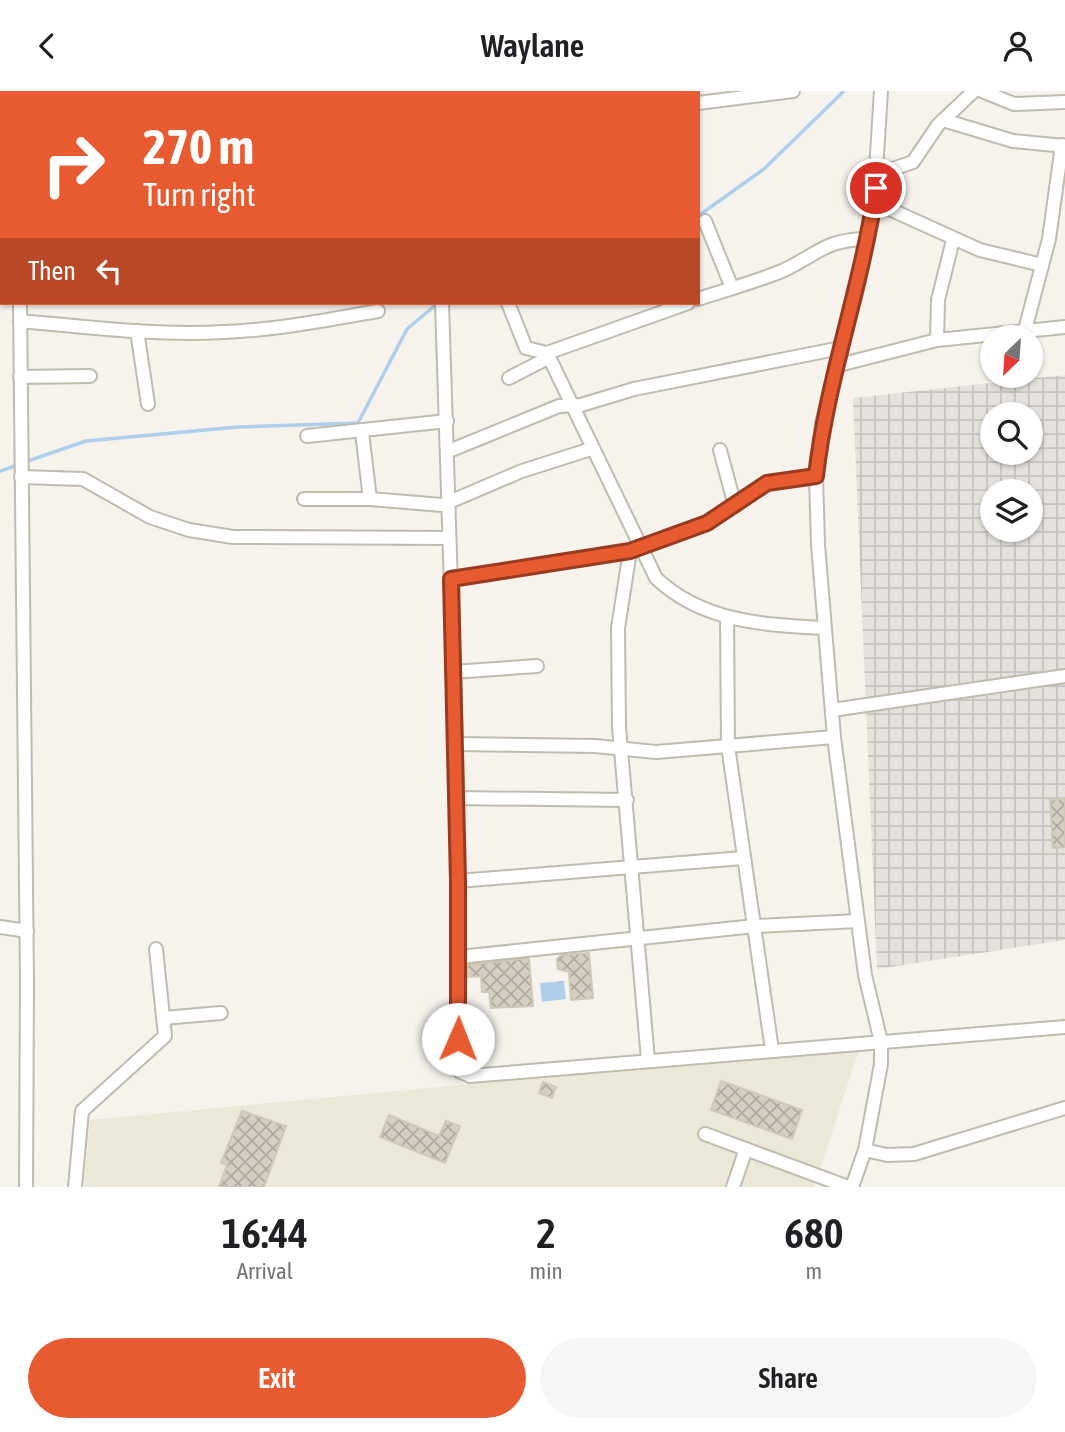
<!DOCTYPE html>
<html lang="en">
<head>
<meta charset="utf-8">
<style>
  :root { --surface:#fff; --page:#f6f6f6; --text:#202124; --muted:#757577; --accent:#e85a30 }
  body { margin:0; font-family:"Asap Condensed",sans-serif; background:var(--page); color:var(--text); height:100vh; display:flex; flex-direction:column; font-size:26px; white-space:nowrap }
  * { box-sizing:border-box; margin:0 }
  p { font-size:23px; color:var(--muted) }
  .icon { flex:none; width:38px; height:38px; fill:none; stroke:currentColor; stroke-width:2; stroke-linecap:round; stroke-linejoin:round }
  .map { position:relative; height:1096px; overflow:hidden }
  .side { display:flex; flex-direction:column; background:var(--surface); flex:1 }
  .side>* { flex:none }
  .banner { position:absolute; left:0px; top:0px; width:700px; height:214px; box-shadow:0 2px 5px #0004; background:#e85a30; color:#fff; overflow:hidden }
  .needle { width:46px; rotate:205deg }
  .tools { position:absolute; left:980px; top:234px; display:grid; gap:14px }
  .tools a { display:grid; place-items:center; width:63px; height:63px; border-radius:50%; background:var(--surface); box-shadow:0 2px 5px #0004; font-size:35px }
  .pin { position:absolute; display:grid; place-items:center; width:60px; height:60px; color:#fff; margin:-30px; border:4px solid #fff; border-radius:50%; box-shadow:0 2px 7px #0007 }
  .me { position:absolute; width:77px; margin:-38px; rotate:1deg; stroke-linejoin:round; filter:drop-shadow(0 0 5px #0008) }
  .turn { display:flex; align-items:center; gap:24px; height:147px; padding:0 28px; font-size:32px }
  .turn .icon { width:91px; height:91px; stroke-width:2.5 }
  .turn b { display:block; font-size:49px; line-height:60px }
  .then { display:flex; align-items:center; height:66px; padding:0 28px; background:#0003; gap:14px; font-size:26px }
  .eta { display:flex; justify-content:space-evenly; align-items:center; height:119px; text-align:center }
  .eta b { font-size:42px; font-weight:600; line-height:49px }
  .cta { display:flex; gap:14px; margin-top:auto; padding:14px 28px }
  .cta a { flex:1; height:80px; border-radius:42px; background:var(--accent); color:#fff; font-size:28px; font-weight:600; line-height:80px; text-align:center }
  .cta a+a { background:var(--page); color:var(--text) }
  header { display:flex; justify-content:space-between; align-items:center; height:91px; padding:0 28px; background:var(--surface); font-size:32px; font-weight:600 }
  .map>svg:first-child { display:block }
</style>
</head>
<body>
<header><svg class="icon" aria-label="back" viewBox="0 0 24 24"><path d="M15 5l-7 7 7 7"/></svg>Waylane<svg class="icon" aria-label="person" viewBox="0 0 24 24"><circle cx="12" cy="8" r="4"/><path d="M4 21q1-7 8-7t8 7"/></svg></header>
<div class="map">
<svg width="1065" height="1096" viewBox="0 0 1065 1096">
  <defs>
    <pattern id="industrial-grid" width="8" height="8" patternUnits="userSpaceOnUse" patternTransform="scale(1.75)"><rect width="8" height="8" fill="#e5e2dd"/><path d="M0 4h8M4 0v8" fill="none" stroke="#c6c3be"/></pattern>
    <pattern id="water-ripples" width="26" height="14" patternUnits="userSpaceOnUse" patternTransform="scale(1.75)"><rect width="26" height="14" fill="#aeceeb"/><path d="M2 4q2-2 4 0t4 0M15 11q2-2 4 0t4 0" fill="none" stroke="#90a9bf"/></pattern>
    <pattern id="building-cross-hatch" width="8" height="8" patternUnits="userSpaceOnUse" patternTransform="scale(1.75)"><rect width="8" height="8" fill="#d5cfc2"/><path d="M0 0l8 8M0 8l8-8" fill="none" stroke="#afaa9f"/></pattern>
  </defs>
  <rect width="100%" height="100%" fill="#f5f3ec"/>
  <path fill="url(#industrial-grid)" fill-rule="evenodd" d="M1065,284v565l-188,29 -24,-571zM992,324h39v38h-39zM992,401h39v38h-39z"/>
  <path fill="#ece8d7" d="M860,956l-46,140h-730l6,-67z"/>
  <path fill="url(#water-ripples)" d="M564,890l2,18 -24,3 -2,-19z"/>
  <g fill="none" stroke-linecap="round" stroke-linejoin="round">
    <g stroke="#aeceeb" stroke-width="3.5">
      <path d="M698,125l66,-47 79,-77"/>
      <path d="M25,371l61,-21 152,-14 120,-4 49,-94 31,-26"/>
      <path d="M0,380l18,-6"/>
    </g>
  </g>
  <g fill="url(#building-cross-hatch)" stroke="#d0c8b6" stroke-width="2">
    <path d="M1065,708v48l-12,1 -3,-48z"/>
    <path d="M589,862l4,45 -22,2 -2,-28 -11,-3 -1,-10 4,-4z"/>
    <path d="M529,867l4,48 -42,2 -2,-16h-7l-1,-16 -14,1v-12z"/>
    <path d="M721,990l81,29 -10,29 -81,-29z"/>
    <path d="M543,991l13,5 -4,11 -13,-5z"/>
    <path d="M242,1020l44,15 -22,61h-45l8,-22 -6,-2z"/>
    <path d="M389,1024l50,21 7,-15 14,5 -15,37 -65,-26z"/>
  </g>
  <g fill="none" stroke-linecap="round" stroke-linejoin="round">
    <g stroke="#c0bbaf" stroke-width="16">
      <g id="minor">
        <path d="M9,0v2"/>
        <path d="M225,0v2"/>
        <path d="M982,0l32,13 51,-2"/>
        <path d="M142,2v-2"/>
        <path d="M298,2l1,-2"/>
        <path d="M441,2v-2"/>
        <path d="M698,12l95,-12"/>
        <path d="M943,29l70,21 52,5"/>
        <path d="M0,63l2,-1"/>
        <path d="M878,83l35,-12 25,-37 36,-34"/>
        <path d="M874,111l106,48 62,15"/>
        <path d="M705,130l27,67"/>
        <path d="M698,208c28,-9 57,-17 84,-28 35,-16 43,-32 86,-32"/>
        <path d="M20,212l7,678 -1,206"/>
        <path d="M442,212l14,441 3,327 11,5 595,-49"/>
        <path d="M508,212l18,45 21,5 141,-50"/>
        <path d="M20,230c68,6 136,15 204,11 52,-2 103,-12 154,-21"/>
        <path d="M1025,239l24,-91 13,-94"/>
        <path d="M137,240l11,73"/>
        <path d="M937,249l1,-40 15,-60"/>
        <path d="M547,262l109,225c46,44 108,47 168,50"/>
        <path d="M835,275l102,-26 128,-13"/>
        <path d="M20,286l70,-1"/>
        <path d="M509,287l39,-20"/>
        <path d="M362,341l8,67"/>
        <path d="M307,345l140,-15"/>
        <path d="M720,359l15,56"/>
        <path d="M449,360l110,-45 22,-1 53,-16 207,-41"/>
        <path d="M21,386l62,2 67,38 39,13 44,7 216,1"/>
        <path d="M304,408h66l72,6 80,-34 69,-22"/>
        <path d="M630,460l-12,77 1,99 29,333"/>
        <path d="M451,488l179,-28 77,-28 60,-40 49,-7"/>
        <path d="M727,526l1,129 44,304"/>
        <path d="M452,581l85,-6"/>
        <path d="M832,619l233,-34"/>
        <path d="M456,653l139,2 61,6 178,-15"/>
        <path d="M455,707l172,2"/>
        <path d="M458,790l285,-23"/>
        <path d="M0,836l27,4"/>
        <path d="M459,866l296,-31 103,-5"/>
        <path d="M163,927l58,-5"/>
        <path d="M705,1043l143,53"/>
        <path d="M865,1059l22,5 27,-1 151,-46"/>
        <path d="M75,1096l7,-76 83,-75 -9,-87"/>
        <path d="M733,1096l13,-38"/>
        <path d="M852,1096l13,-37 16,-86v-22l-16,-67 -31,-238 -16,-192 -2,-69 6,-53 37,-142 15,-79 7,-111"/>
      </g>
    </g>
    <use href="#minor" stroke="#fff" stroke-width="12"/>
  </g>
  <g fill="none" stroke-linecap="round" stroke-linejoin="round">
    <g stroke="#973a1f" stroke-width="18">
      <path id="route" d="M458,948v-158l-7,-302 179,-28 77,-28 60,-40 49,-7c11,-98 46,-190 60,-288"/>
    </g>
    <use href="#route" stroke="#e85a30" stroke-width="12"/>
  </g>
</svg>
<div class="tools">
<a><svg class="needle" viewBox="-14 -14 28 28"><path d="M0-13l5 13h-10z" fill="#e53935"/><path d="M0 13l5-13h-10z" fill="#757577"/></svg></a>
<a><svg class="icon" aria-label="search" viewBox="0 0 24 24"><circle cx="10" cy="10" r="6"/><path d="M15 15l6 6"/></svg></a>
<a><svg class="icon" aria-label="layers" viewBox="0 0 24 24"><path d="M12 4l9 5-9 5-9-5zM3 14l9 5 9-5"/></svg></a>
</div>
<div class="pin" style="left:876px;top:97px;background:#d93025"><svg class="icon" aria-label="arrive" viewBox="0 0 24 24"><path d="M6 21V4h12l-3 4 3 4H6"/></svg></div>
<svg class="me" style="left:458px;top:948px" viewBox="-20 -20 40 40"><circle r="19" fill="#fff"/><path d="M0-13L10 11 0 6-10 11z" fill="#e85a30"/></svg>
<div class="banner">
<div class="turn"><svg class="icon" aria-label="right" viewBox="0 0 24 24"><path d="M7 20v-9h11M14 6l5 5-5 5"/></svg><div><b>270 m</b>Turn right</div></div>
<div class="then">Then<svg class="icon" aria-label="left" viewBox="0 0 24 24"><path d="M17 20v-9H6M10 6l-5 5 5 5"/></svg></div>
</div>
</div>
<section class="side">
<div class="eta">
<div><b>16:44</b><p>Arrival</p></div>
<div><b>2</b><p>min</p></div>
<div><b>680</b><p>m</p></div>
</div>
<div class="cta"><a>Exit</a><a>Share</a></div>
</section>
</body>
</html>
